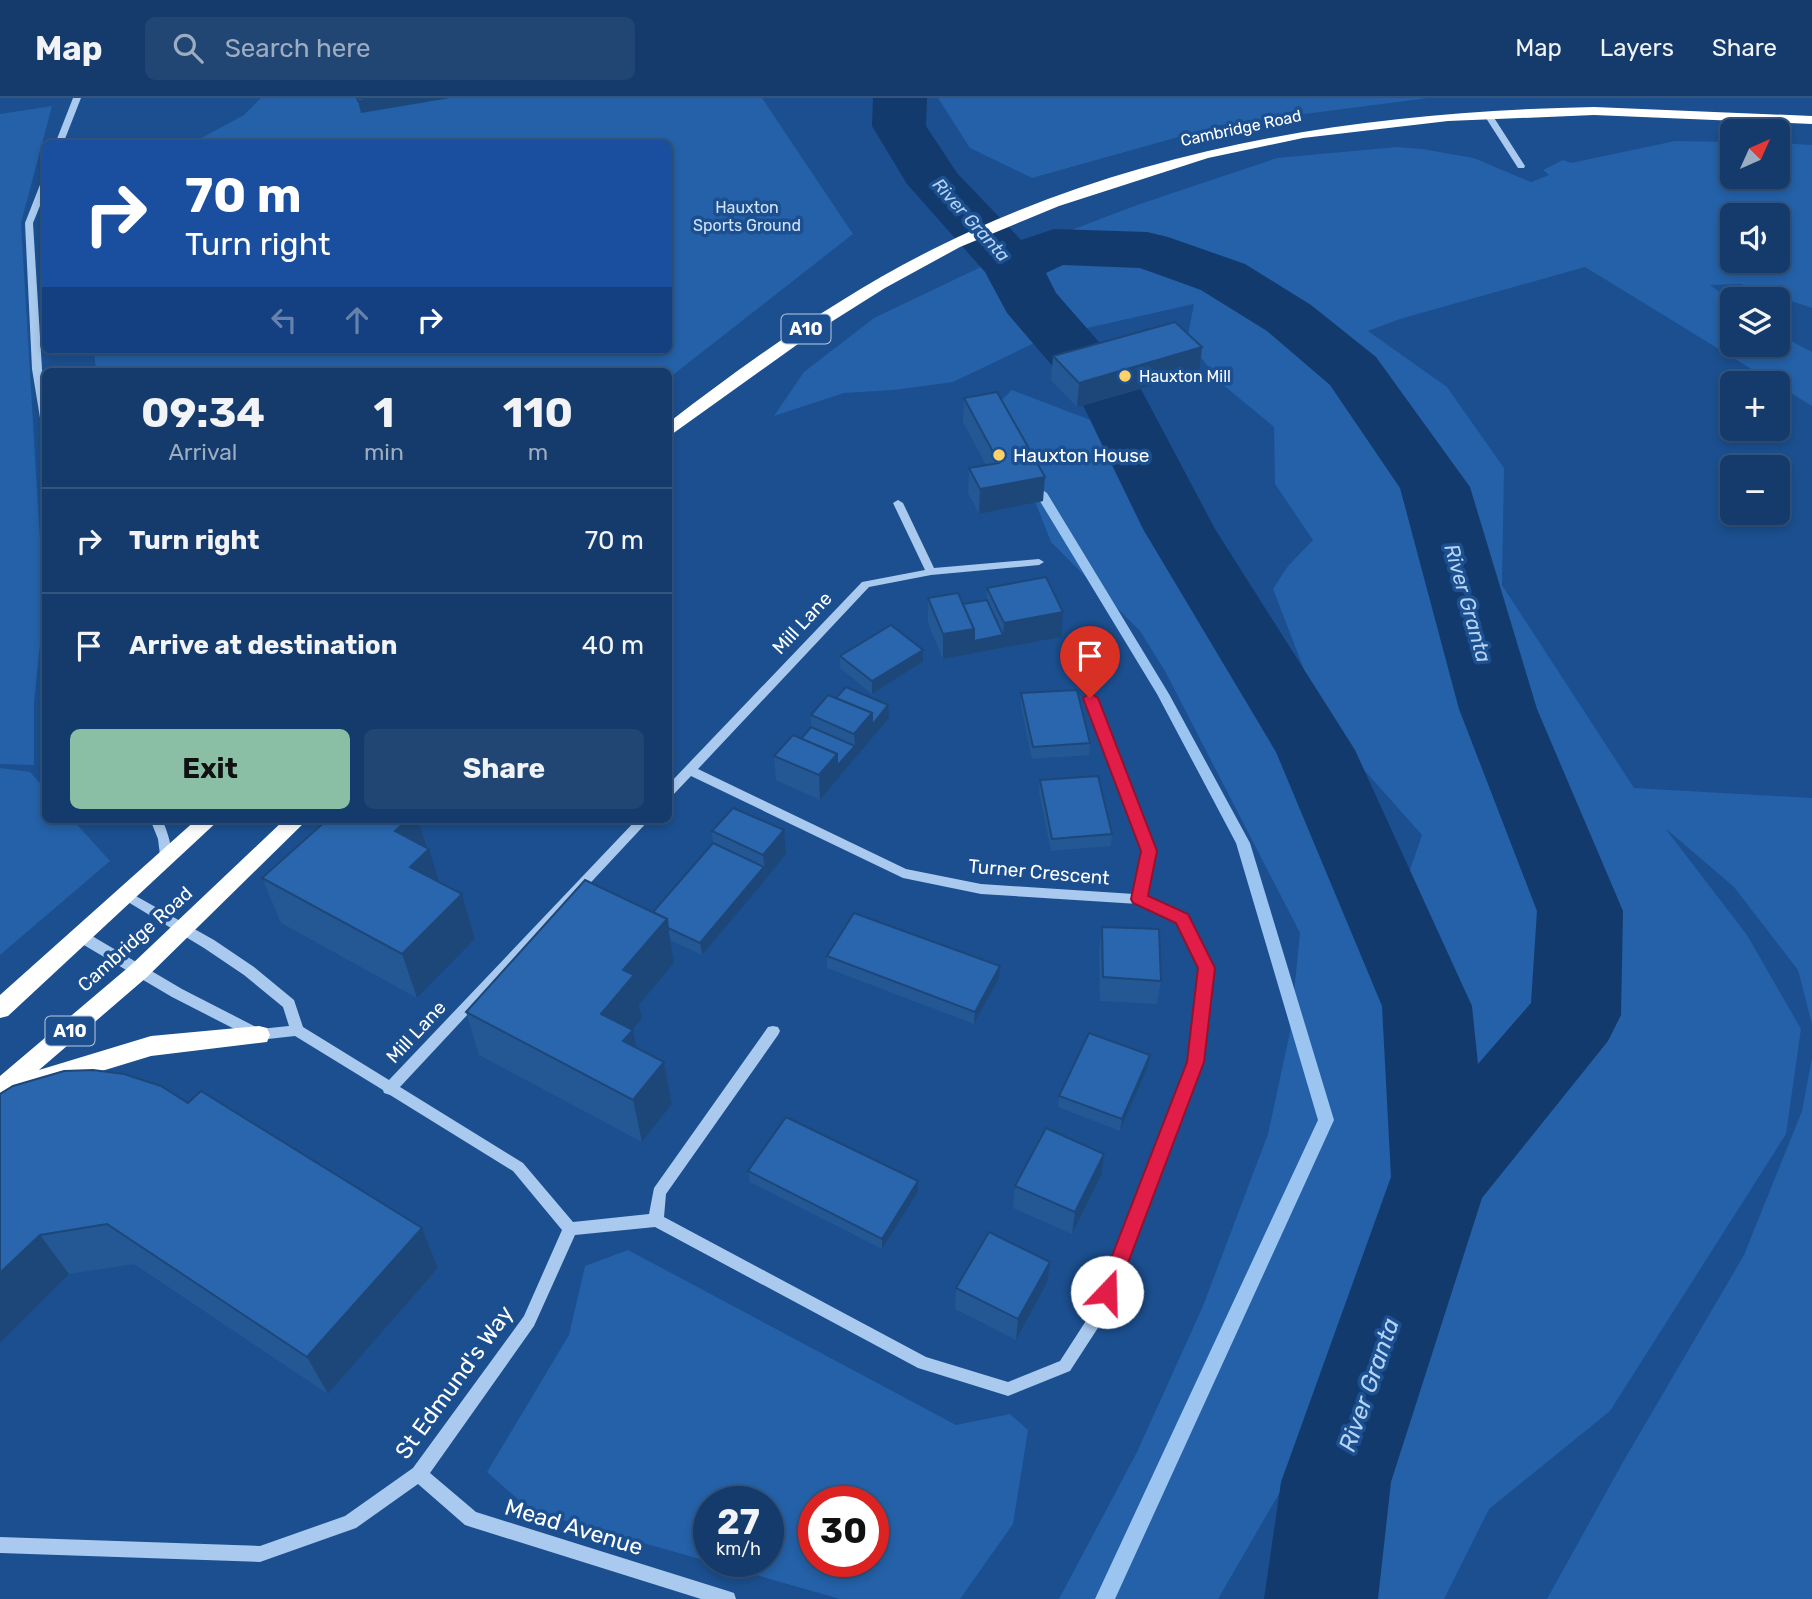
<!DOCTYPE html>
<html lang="en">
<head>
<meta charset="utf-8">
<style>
  :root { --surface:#143b6b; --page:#214673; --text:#f1f3f6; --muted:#9dadc1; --line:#33557e; --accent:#8abfa5 }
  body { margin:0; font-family:Rubik,sans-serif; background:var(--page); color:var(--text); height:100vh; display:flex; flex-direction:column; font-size:26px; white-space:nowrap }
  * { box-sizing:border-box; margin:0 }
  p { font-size:23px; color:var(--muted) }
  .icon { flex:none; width:38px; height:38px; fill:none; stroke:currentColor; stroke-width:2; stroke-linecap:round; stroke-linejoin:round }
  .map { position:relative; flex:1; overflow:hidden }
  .side { position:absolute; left:42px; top:270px; width:630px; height:455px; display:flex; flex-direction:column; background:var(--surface); border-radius:10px; box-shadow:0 4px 10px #0003,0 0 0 2px var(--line) }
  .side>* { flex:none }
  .top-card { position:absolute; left:42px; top:42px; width:630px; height:214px; border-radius:10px; box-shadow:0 4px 10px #0003,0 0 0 2px var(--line); background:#1a4fa0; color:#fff; overflow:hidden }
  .needle { width:46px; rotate:45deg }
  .controls { position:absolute; left:1720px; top:21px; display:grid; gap:14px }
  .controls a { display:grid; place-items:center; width:70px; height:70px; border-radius:10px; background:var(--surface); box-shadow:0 4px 10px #0003,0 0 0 2px var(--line); font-size:35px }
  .speed { position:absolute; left:693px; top:1388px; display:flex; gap:14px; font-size:35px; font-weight:700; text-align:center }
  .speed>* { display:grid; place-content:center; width:91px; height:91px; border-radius:50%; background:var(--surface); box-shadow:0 4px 10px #0003,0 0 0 2px var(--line); line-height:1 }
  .speed small { font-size:18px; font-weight:400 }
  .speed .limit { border:10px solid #d22; background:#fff; color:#111 }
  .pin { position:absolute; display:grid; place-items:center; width:60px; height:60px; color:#fff; margin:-72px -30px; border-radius:50% 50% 50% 0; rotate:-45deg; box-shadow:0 0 7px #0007 }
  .pin .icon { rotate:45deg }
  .me { position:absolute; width:77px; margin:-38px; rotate:21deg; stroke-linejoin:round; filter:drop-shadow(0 0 5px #0008) }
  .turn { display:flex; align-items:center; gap:24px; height:147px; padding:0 28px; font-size:32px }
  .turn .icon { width:91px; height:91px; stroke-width:2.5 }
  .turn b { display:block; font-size:49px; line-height:60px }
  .lanes { display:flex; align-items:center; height:66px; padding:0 28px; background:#0003; justify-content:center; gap:35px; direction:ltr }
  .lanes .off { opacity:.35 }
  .eta { display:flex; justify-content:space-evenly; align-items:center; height:119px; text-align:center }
  .eta b { font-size:42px; font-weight:700; line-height:49px }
  .button { display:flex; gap:14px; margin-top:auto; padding:14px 28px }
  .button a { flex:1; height:80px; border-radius:10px; background:var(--accent); color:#111; font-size:28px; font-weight:700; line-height:80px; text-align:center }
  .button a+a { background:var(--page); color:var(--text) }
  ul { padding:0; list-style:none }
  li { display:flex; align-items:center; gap:21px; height:105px; padding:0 28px; border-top:2px solid var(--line) }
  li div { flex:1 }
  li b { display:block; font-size:26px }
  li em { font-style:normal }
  header { display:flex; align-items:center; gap:42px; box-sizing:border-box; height:98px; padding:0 35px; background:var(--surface); border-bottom:2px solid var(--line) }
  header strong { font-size:33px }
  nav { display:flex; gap:38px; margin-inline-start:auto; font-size:24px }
  .search { width:490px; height:63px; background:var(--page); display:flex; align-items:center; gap:18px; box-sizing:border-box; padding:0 24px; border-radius:10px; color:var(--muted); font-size:26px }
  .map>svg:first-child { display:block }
</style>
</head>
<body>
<header>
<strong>Map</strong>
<div class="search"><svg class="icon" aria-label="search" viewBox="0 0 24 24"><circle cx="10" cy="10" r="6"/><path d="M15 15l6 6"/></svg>Search here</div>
<nav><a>Map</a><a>Layers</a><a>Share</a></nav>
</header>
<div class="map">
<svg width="1812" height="1501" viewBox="0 0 1812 1501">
  <rect width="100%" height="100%" fill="#1b4f8f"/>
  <g fill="#2461a8" fill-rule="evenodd">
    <path d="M261,0h501l91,136 -184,144 -1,-7h-572l-2,-21h574v-206l-476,-1 52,-28z"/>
    <path d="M938,0h490l-207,27 -189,53 -62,-30z"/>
    <path d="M52,8l-31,117 23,383 -10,96v63l-34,-1v-650z"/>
    <path d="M1675,43l57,1v35h46v-34l34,2v163l-71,-24 -31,1 22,16v44h46v-11l34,18v54l-227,-139 -185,52 -32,12 79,56 57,81 -2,117 132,203 178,10v226l-14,-54 -64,-83 -69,-59 82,107 54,94 -15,105 -176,277 -121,98 -45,90h-95l-7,-55 -47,-78 -77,133h-159l78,-147 66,-146 65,-172 22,-102 10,-99 -135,-262 -25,-40 -89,-89 -33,-84 -30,-45 24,-23 81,31 65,9 3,71 68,52 39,160 30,50 39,88 63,48 22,-64 -66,-74 -46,-76 -37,-96 15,-23 25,-26 -38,-56 -1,-57 -52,-43 -35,-44 7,-36 -147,33 -94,45 -59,8 -50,3 -70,23 30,-44 70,-54 132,-63 131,-50 140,-47 120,-11 25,2 52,9 57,24 18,-7 -6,-5 20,-10 8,3zM1732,117h46v46h-46z"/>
    <path d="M0,670l30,4 15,17 1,30h26l38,42 -110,94z"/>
    <path d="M1812,960v541h-265l76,-137 121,-207 58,-144z"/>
    <path d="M628,1152l328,175 54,-11 18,16 -15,94 -53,75h-120l-309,-88 -44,-39 82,-137 16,-69zM709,1404h59v59h-59zM814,1404h59v59h-59z"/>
  </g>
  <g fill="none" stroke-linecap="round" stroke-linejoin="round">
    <path fill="#9cc4f0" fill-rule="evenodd" d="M1041,391l6,4 122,201 81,149 84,277 -219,479h-20l223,-479 -82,-277 -79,-149 -122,-201z"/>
    <path fill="#123a6d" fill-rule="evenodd" d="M873,0h54l-1,28 31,47 64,67 33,-11 93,3 21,5 77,27 66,41 65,52 94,130 67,222 86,202 -2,104 -13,26 -126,157 -91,284 -13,117h-114l17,-117 110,-305 -9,-171 -106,-254 -133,-223 -64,-132 -72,-84 -22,-41 -78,-88 -35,-58zM1063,167l77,3 61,22 66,41 63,54 70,103 59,221 78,202 -6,92 -53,61 -6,-58 -117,-256 -140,-221 -73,-138 -86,-98 -10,-20z"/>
    <g fill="#a9c9ee" fill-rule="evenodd">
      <path d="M73,0h8l-18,46h-8z"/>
      <path d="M1485,15h6l34,53 -1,2h-6l-34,-53z"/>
      <path d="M43,79h3v14l-13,32 9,146 4,23v35l-5,-3 -9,-55 -7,-146z"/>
      <path d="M898,402l5,3 31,65 105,-9 5,3 -5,3 -108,10 -62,12 -171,182 208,100 75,15 153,10 9,-43 -59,-153 6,-4 4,1 61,156 -9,46 40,18 27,53 -11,94 -97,255 -35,54 -62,25 -90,-28 -263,-141 -80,8 -41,91 -104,147 46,39 252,79 6,2 2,6h-35l-230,-72 -6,-2 -47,-41 -62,44 -96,34 -260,-9v-16l260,9 85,-30 68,-48 111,-152 38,-86 -49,-59 -123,-76 -6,-2 -1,-3 -88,-54 -36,4 -5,-1 -82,-42 -95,-56 -1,-4 1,-4h10l95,56 78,40 29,-3 -6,-19 -39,-32 -40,-27 -81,-49 -2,-3 2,-3 4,-2 87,49 40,27 40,33 9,27 86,53 248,-261h13l-250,268 123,76 50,59 76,-8 5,-26 114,-161 5,-1 5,1 2,4 -2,4 -112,159 -2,23 262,140 82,25 52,-21 31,-48 97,-251 13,-94 -24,-47 -39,-17 -157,-10 -78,-16 -212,-102 -19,20 -4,1v-12l194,-203 63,-12 -32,-67z"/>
      <path d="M150,721h12c6,15 12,29 7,44h-8l-3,-24z"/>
    </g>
    <g fill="#fff" fill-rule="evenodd">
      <path d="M1594,9l218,9v8l-218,-9 -146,6 -145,17 -95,20 -149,48 -99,41 -75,41 -73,46 -144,103v-14c95,-73 194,-143 303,-192 197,-90 409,-120 623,-124z"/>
      <path d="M197,721h23l-212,197 -8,2v-23z"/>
      <path d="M285,721h23l-161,158 -108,93 112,-34 108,-10 8,2 3,7 -3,7 -116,14 -118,36 -8,-3 -2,-4 -15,12 -8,3v-24l131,-111z"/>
    </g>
  </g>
  <g fill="#245895">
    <path d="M1202,249l-3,25 -122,35 -26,-27 2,-24z"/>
    <path d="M964,300l79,103 -64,13 -11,-21 1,-25 17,-3 -23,-43z"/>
    <path d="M987,490l74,49 -118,22 -15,-36v-25l35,6 24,-4z"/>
    <path d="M923,552v12l-51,32 -32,-26v-12z"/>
    <path d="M1021,595l69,50 -1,12 -57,4 -11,-53z"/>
    <path d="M811,617l78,3 -69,82 -44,-20 -2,-24 27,-17 10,-12z"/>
    <path d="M1040,682l72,54 -1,12 -60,5 -12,-59z"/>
    <path d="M418,721l22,64 22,11 13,45 -58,59 -136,-75 -19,-45z"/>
    <path d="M712,733l74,23 -84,101 -32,-15 4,23 -35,42 3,13 -10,12 4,17 28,15 8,42 -30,38 -163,-87 -13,-43 187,-100 60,-69z"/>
    <path d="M1102,829l59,54 -4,23 -57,-3 -1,-50z"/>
    <path d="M827,858l172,22 -25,46 -147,-56z"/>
    <path d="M1148,968l-28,65 -62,-24 1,-11z"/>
    <path d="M0,996l188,9 234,125 16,40 -110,126 -194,-130 -65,10 -69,69z"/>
    <path d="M748,1073l170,21 -36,57 -132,-67z"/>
    <path d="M1101,1078l-29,58 -59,-26 2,-22z"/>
    <path d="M1047,1185l-31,57 -61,-31 1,-21z"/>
  </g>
  <g fill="#1d4779">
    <path d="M377,0h73l-89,15 -3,-12z"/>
    <path d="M1202,249l-3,25 -122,35 2,-24z"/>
    <path d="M1045,379l-2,24 -64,13 1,-25z"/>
    <path d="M1063,514l-2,25 -118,22v-25l31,-5 29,6 1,-12z"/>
    <path d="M923,552v12l-51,32v-13z"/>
    <path d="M888,607l1,13 -69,82 -1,-25 18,-21 18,-8 -1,-12 18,-21z"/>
    <path d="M408,721h10l10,31 1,-1 14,44 -19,19 -29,-81z"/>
    <path d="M784,732l2,24 -20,25 -3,-24z"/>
    <path d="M764,769l2,12 -64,76 -2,-12z"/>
    <path d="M462,796l13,45 -58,59 -15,-44z"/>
    <path d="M667,821l7,44 -35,42 3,13 -32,39 -9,-43 22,-44z"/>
    <path d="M1000,868l-1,12 -25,46 1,-12z"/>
    <path d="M633,932l8,43 -18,-32z"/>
    <path d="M1150,957l-2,11 -28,65 2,-12z"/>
    <path d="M664,964l8,42 -30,38 -9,-42z"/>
    <path d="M1104,1056l-3,22 -29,58 3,-22z"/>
    <path d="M918,1083v11l-36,57v-10z"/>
    <path d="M422,1130l16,40 -110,126 -21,-37z"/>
    <path d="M40,1137l29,39 -69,69v-70z"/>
    <path d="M1050,1164l-3,21 -31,57 2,-21z"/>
  </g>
  <g fill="#2a66ad" stroke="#1d4779" stroke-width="2">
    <path d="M357,0h20l-19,3z"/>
    <path d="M1175,224l27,25 -123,36 -26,-27z"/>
    <path d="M997,294l48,85 -65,12 -11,-21 30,-5 -35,-65z"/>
    <path d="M1046,479l17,35 -59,11 -17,-35z"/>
    <path d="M958,495l16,36 -31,5 -15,-36z"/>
    <path d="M987,502l16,35 -29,6v-12l-11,-25z"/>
    <path d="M891,527l32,25 -51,31 -32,-25z"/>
    <path d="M846,589l42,18 -16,20v-12l-36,-15z"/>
    <path d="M1077,592l13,53 -57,4 -12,-54z"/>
    <path d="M828,597l44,18 -18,21 -43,-19z"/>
    <path d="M811,629l44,19 -18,20v-12l-36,-15z"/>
    <path d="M793,637l44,19 -18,21 -45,-19z"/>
    <path d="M1098,678l14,58 -60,5 -12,-59z"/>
    <path d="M733,710l51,22 -21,25 -51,-24z"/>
    <path d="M328,721h80l-13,12 34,18 -19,18 52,27 -60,60 -140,-76z"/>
    <path d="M713,745l51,24 -64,76 -32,-15 -1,-9 -14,-7z"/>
    <path d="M585,782l82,39 -44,51 11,5 -33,39 32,16 -10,11 41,21 -31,38 -167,-88z"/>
    <path d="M854,815l146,53 -25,46 -148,-56z"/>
    <path d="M1102,829l57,2 2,52 -58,-4z"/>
    <path d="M1089,935l61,22 -28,64 -63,-23z"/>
    <path d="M93,972l31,4 37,12 27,17 13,-12 221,137 -115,129 -200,-133 -67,11 -40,38v-179l13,-8 51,-15z"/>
    <path d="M786,1019l132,64 -36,58 -134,-68z"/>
    <path d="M1046,1030l58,26 -29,58 -60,-26z"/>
    <path d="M989,1134l61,30 -32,57 -62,-31z"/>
  </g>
  <path fill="#e11d48" stroke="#92132f" stroke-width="2" d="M1090,595l8,5 59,153 -9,45 40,18 27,54 -11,94 -87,230 -3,6 -7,3 -7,-3 -2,-6 89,-230 11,-94 -22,-45 -43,-20 -2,-4 10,-48 -58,-153z"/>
  <g fill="#ffd166" stroke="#1b4f8f" stroke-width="2.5">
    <circle cx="1125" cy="278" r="7"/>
    <circle cx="999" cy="357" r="7"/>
  </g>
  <g text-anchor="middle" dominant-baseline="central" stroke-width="7" stroke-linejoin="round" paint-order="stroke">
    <g font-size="16" fill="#fff" stroke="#1b4f8f">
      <text transform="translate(1241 30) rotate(-12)">Cambridge Road</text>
    </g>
    <g font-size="16" fill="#cfe3fa" stroke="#1b4f8f">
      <text x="747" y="109">Hauxton<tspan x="747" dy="18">Sports Ground</tspan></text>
    </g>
    <g font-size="16" fill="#fff" stroke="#1b4f8f" text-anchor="start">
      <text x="1139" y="278">Hauxton Mill</text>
    </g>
    <g font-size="18" font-style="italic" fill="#b5d3f5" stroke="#1b4f8f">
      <text transform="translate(971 122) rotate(48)">River Granta</text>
    </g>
    <g fill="#1b4f8f" stroke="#bbcadd" stroke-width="2">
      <rect x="781.5" y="216.5" width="49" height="29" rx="5"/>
      <rect x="45.5" y="918.5" width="49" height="29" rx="5"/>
    </g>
    <g font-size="18" font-weight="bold" fill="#fff">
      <text x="806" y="231">A10</text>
      <text x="70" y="933">A10</text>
    </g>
    <g font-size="19" fill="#fff" stroke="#1b4f8f" text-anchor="start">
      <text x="1013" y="357">Hauxton House</text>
    </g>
    <g font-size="19" fill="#fff" stroke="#1b4f8f">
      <text transform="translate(802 525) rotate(-47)">Mill Lane</text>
      <text transform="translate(1039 774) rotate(5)">Turner Crescent</text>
      <text transform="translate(135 841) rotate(-42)">Cambridge Road</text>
      <text transform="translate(416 934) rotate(-47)">Mill Lane</text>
    </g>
    <g font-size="21" font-style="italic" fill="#b5d3f5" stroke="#1b4f8f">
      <text transform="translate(1468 505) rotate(74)">River Granta</text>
    </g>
    <g font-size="23" fill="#fff" stroke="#1b4f8f">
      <text transform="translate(454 1284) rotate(-54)">St Edmund's Way</text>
      <text transform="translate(574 1429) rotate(17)">Mead Avenue</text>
    </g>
    <g font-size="24" font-style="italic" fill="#b5d3f5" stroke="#1b4f8f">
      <text transform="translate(1369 1287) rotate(-71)">River Granta</text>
    </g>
  </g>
</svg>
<div class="controls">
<a><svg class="needle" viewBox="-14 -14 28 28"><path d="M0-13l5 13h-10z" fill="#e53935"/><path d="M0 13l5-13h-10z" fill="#9dadc1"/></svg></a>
<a><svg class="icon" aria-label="sound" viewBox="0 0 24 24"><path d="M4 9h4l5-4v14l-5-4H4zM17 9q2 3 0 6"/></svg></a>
<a><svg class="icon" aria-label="layers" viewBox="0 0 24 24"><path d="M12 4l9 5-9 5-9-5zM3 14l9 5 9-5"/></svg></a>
<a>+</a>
<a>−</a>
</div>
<div class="speed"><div>27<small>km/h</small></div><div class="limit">30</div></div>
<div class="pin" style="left:1090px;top:600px;background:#d93025"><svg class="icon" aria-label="arrive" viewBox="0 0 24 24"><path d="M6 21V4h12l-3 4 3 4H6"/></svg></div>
<svg class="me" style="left:1107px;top:1194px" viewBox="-20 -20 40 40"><circle r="19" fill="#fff"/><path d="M0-13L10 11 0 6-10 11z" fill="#e11d48"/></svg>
<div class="top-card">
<div class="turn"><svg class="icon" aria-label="right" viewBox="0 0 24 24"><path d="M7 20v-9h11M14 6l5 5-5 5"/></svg><div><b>70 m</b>Turn right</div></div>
<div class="lanes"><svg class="icon off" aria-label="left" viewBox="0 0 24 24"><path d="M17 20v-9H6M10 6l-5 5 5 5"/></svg><svg class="icon off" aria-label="ahead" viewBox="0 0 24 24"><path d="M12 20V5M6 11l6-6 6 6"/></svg><svg class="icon" aria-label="right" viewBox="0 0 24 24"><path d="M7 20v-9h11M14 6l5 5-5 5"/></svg></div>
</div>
<section class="side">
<div class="eta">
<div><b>09:34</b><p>Arrival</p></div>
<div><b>1</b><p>min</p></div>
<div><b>110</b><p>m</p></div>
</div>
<ul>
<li><svg class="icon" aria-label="right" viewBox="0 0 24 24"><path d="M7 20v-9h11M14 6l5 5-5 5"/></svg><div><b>Turn right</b></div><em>70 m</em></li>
<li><svg class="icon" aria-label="arrive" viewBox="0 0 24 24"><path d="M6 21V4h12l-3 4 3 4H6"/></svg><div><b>Arrive at destination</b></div><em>40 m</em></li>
</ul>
<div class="button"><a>Exit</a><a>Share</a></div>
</section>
</div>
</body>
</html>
